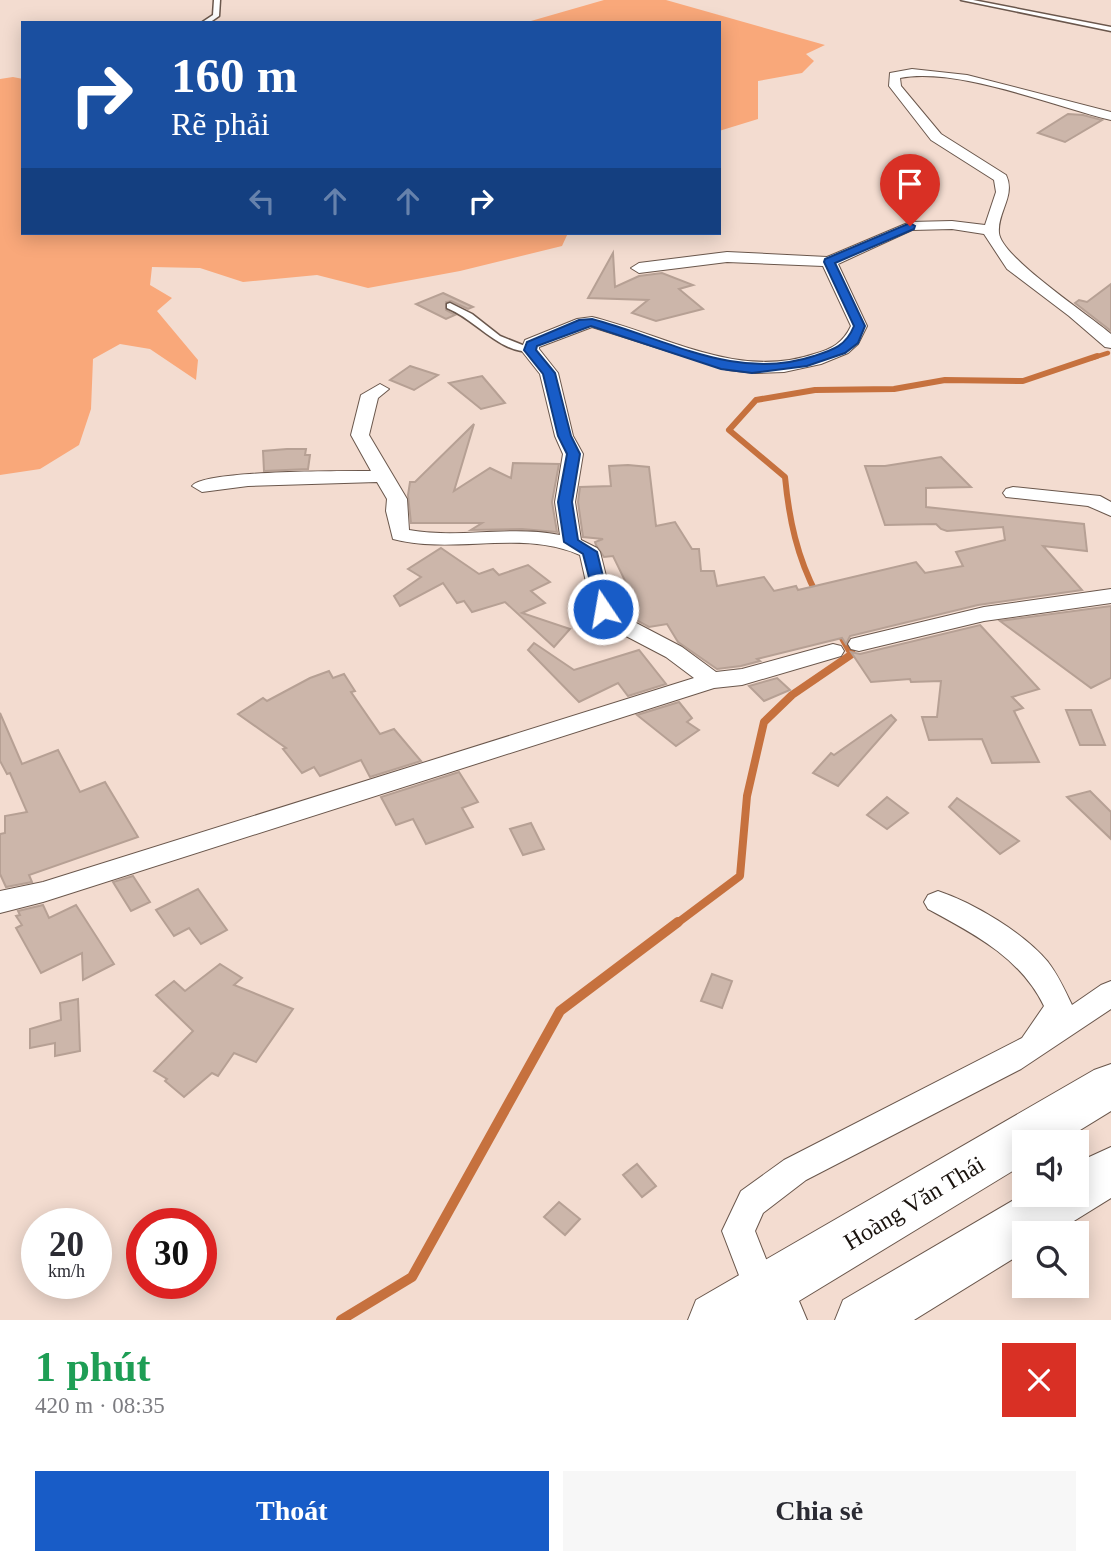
<!DOCTYPE html>
<html lang="vi">
<head>
<meta charset="utf-8">
<style>
  :root { --surface:#fff; --page:#f7f7f7; --text:#2b2b33; --muted:#7c7c81; --accent:#185cc7 }
  body { margin:0; font-family:Georgia,serif; background:var(--page); color:var(--text); height:100vh; display:flex; flex-direction:column; font-size:26px; white-space:nowrap }
  * { box-sizing:border-box; margin:0 }
  p { font-size:23px; color:var(--muted) }
  .icon { flex:none; width:38px; height:38px; fill:none; stroke:currentColor; stroke-width:2; stroke-linecap:round; stroke-linejoin:round }
  .map { position:relative; height:1320px; overflow:hidden }
  .details { display:flex; flex-direction:column; background:var(--surface); flex:1 }
  .details>* { flex:none }
  .banner { position:absolute; left:21px; top:21px; width:700px; height:214px; border-radius:0px; box-shadow:0 4px 18px #0003; background:#1a4fa0; color:#fff; overflow:hidden }
  .controls { position:absolute; left:1012px; top:1130px; display:grid; gap:14px }
  .controls a { display:grid; place-items:center; width:77px; height:77px; border-radius:0px; background:var(--surface); box-shadow:0 4px 18px #0003; font-size:35px }
  .speed { position:absolute; left:21px; top:1208px; display:flex; gap:14px; font-size:35px; font-weight:700; text-align:center }
  .speed>* { display:grid; place-content:center; width:91px; height:91px; border-radius:50%; background:var(--surface); box-shadow:0 4px 18px #0003; line-height:1 }
  .speed small { font-size:18px; font-weight:400 }
  .speed .limit { border:10px solid #d22; background:#fff; color:#111 }
  .pin { position:absolute; display:grid; place-items:center; width:60px; height:60px; color:#fff; margin:-72px -30px; border-radius:50% 50% 50% 0; rotate:-45deg; box-shadow:0 0 7px #0007 }
  .pin .icon { rotate:45deg }
  .me { position:absolute; width:77px; margin:-38px; rotate:348deg; stroke-linejoin:round; filter:drop-shadow(0 0 5px #0008) }
  .turn { display:flex; align-items:center; gap:24px; height:147px; padding:0 35px; font-size:32px }
  .turn .icon { width:91px; height:91px; stroke-width:2.5 }
  .turn b { display:block; font-size:49px; line-height:60px }
  .lanes { display:flex; align-items:center; height:66px; padding:0 35px; background:#0003; justify-content:center; gap:35px; direction:ltr }
  .lanes .off { opacity:.35 }
  .round { display:grid; place-items:center; flex:none; width:74px; height:74px; border-radius:0px; background:var(--page) }
  .headline { display:flex; align-items:center; justify-content:space-between; height:119px; padding:0 35px }
  h1 { font-size:42px; font-weight:600; line-height:52px; color:#1e9e55 }
  .cta { display:flex; gap:14px; margin-top:auto; padding:14px 35px }
  .cta a { flex:1; height:80px; border-radius:0px; background:var(--accent); color:#fff; font-size:28px; font-weight:600; line-height:80px; text-align:center }
  .cta a+a { background:var(--page); color:var(--text) }
  .map>svg:first-child { display:block }
</style>
</head>
<body>
<div class="map">
<svg width="1111" height="1320" viewBox="0 0 1111 1320">
  <rect width="100%" height="100%" fill="#f3dcd0"/>
  <g fill="#f9a87a">
    <path d="M604,0h62l159,45 -19,9 8,7 -12,12 -44,8v38l-39,12v-108h-195z"/>
    <path d="M13,77l10,2v154h545l-6,13 -102,25 -92,17 -51,-13 -74,7 -43,-14 -48,-1 -2,18 22,13 -15,13 41,49 -2,20 -46,-31 -30,-5 -27,15 -2,50 -12,36 -39,24 -40,6v-396z"/>
  </g>
  <g fill="none" stroke-linecap="round" stroke-linejoin="round">
    <path stroke="#c6713e" stroke-width="4.5" d="M1092,358l16,-5"/>
    <path stroke="#c6713e" stroke-width="6" d="M817,595c-20,-38 -28,-76 -32,-118l-56,-47 27,-30 59,-10 79,-1 51,-9 78,1 74,-25"/>
    <path stroke="#c6713e" stroke-width="8" d="M676,924l64,-48 7,-80 17,-74 28,-27 60,-41 -9,-16"/>
    <path stroke="#c6713e" stroke-width="10" d="M341,1320l71,-43 148,-266 118,-89"/>
  </g>
  <g fill="#ccb6aa" stroke="#b6a094" stroke-width="2">
    <path d="M1068,114l15,1 19,5 -37,22 -27,-9z"/>
    <path d="M613,253l2,34 24,-11 23,-3 31,12 -14,4 24,20 -47,12 -24,-8 16,-13 -60,-2z"/>
    <path d="M1111,284v47l-36,-28 4,-3 8,2z"/>
    <path d="M443,293l30,14 -5,2 -17,-8 -5,1v8l9,5 -9,4 -30,-15z"/>
    <path d="M410,366l28,9 -24,15 -24,-10z"/>
    <path d="M482,376l23,27 -24,6 -32,-26z"/>
    <path d="M474,424l-20,67 36,-23 21,10 2,-15 46,1 -7,38 5,30 -35,-3 -51,1 11,-7h-71l-3,-28 2,-13h5z"/>
    <path d="M287,449h19l-1,6h5l-2,14 -44,2 -1,-20z"/>
    <path d="M941,457l30,30 -45,1v19l158,17 3,27 -44,-5 39,44 -104,15 -128,31 -4,8 -4,-6 -85,21 3,2 -19,5 -24,3 -39,-27 -11,-18 -18,3 -28,-15 -6,-10 19,-3 -21,-43 -9,1 -8,-12 -1,-3 8,-3 -20,-2 -5,-35 2,-15 31,-1 -2,-20 19,-1 21,2 7,59 19,-4 17,27h7l2,22h13l3,15 47,-9 10,14 22,-5 2,4 118,-28 9,11 38,-7 -7,-14 49,-12 -2,-13 -56,4 -6,-2 -5,-5 -51,1 -20,-59h20z"/>
    <path d="M441,548l38,26 14,-5 6,6 29,-10 22,17 -19,9 14,12 -23,10 48,16 -16,18 -49,-45 -33,10 -8,-11 -7,2 -14,-20 -43,23 -6,-10 27,-19 -13,-8z"/>
    <path d="M1111,606v72l-20,10 -91,-67z"/>
    <path d="M980,625l59,64 -27,8 11,11 -9,3 25,51 -47,1 -10,-24 -53,1 -7,-23h15l4,-36 -30,1 -1,-3 -39,3 -20,-30 9,2z"/>
    <path d="M534,643l40,27 65,-20 27,34 -38,12 -10,-13 -39,19 -51,-52z"/>
    <path d="M329,671l4,7 11,-4 11,17 -4,1 29,42 14,-5 27,32 -51,16 -9,-17 -41,16 -6,-9 -12,6 -19,-24 3,-1 -48,-34 25,-16 4,3 43,-23z"/>
    <path d="M777,678l13,12 -26,11 -15,-15z"/>
    <path d="M679,702l13,16 -5,4 12,8 -23,16 -39,-31z"/>
    <path d="M1066,710h25l14,35h-25z"/>
    <path d="M0,713l22,51 36,-14 22,42 25,-10 33,55 -109,38 3,7 -26,5 -6,-13v-40l5,-1v-17l22,-4 -17,-39 -3,1 -7,-13z"/>
    <path d="M891,715l5,5 -58,66 -25,-13 18,-20 3,2z"/>
    <path d="M459,772l19,30 -16,6 11,19 -47,17 -13,-25 -17,6 -15,-28z"/>
    <path d="M1090,791l21,21v27l-44,-42z"/>
    <path d="M887,797l21,16 -21,16 -20,-14z"/>
    <path d="M957,798l62,43 -19,13 -51,-47z"/>
    <path d="M531,823l13,26 -21,6 -13,-26z"/>
    <path d="M133,876l17,26 -19,9 -18,-29z"/>
    <path d="M198,889l29,41 -26,14 -12,-16 -15,8 -18,-26z"/>
    <path d="M43,905l6,13 27,-13 38,59 -31,16 -1,-27 -41,20 -25,-45 6,-3 -6,-9 4,-1 -2,-4z"/>
    <path d="M220,964l22,14 -8,7 59,24 -37,53 -22,-9 -16,23 -6,-3 -28,24 -19,-16 2,-2 -13,-8 39,-40 -37,-36 18,-14 11,10z"/>
    <path d="M712,974l20,7 -10,27 -21,-7z"/>
    <path d="M78,999l2,52 -25,5v-13l-25,5v-19l31,-9 -1,-17z"/>
    <path d="M637,1164l19,22 -14,11 -19,-22z"/>
    <path d="M559,1202l21,17 -15,16 -21,-18z"/>
  </g>
  <g fill="none" stroke-linecap="round" stroke-linejoin="round">
    <g stroke="#6a574c" stroke-width="3">
      <g id="service">
        <path d="M214,0h6l-1,16 -10,7h-8l12,-8z"/>
        <path d="M961,0h12l138,27v4z"/>
        <path d="M450,303l22,11 28,22 35,14 -2,2c-35,1 -56,-32 -86,-44v-4z"/>
      </g>
    </g>
    <g stroke="#6a574c" stroke-width="2">
      <g id="minor">
        <path d="M912,69l55,6 144,37v8c-58,-14 -153,-53 -211,-42l1,8 40,48 65,41c10,21 -9,37 -7,58 2,24 90,82 112,101v14l-6,-1 -36,-31 -62,-47 -23,-35 -32,-5 -40,1 -74,34 29,62 -9,18 -10,9 -27,11 -37,8 -29,1 -27,-3 -136,-43 -53,20v2l19,24 15,63 10,18 -8,48 6,38 16,8 3,4 14,56 5,6 63,33 34,25 26,-3 91,-25 8,2 3,5 -3,5 -99,29 -28,3 -671,214 -43,11v-22l43,-9 651,-204 -28,-21 -63,-33 -11,-15 -12,-54c-58,-26 -126,0 -187,-16l-7,-28 1,-12 -10,-17 -129,4 -46,6 -10,-6c12,-16 152,-15 179,-15l-20,-36 10,-40 19,-11 9,5 -11,9 -9,37 38,64 2,31c50,9 101,-5 151,5l-5,-33 8,-48 -8,-18 -15,-62 -19,-24 4,-10 52,-21 15,-2c73,18 146,63 222,37 18,-5 29,-11 37,-28l-28,-60 -96,-4 -88,11 -8,-5 8,-5 88,-11 100,5 83,-35 42,-1 33,4 11,-33 -2,-12 -63,-40 -42,-54 1,-13z"/>
        <path d="M1013,487l87,9 11,6v14l-23,-10 -82,-9 -3,-4 3,-4z"/>
        <path d="M1111,589v14l-127,18 -125,30 -8,-2 -3,-5 3,-5 133,-32z"/>
        <path d="M938,891c36,12 86,42 110,71 10,13 17,28 24,43l29,-20 10,-4v28l-90,60 -215,111 -43,33 -8,18 24,61 -5,12 -12,5 -12,-5 -28,-73 19,-40 43,-31 238,-122 22,-32c-24,-49 -70,-72 -116,-97l-4,-7 4,-7z"/>
      </g>
    </g>
    <g stroke="#6a574c" stroke-width="2">
      <g id="primary">
        <path d="M1111,1064v47l-52,32h-35v21l-225,137 8,19h-119l8,-20 398,-230z"/>
        <path d="M1111,1147v51l-58,36h-29v18l-110,68h-79l8,-20 181,-106 52,1v-32z"/>
      </g>
    </g>
    <use href="#service" fill="#fff" fill-rule="evenodd"/>
    <use href="#minor" fill="#fff" fill-rule="evenodd"/>
    <use href="#primary" fill="#fff" fill-rule="evenodd"/>
  </g>
  <path fill="#185cc7" stroke="#103c81" stroke-width="2" d="M910,223l5,3 -1,3 -79,34 30,63 -7,17 -13,10 -38,13 -55,7 -31,-4 -130,-43 -54,20 -1,4 19,23 16,63 9,18 -8,48 6,38 19,12 14,57 -2,3h-11l-15,-58 -19,-12 -6,-40 9,-48 -9,-18 -15,-62 -19,-24 3,-8 52,-22 13,-1c73,19 144,63 222,37 19,-6 32,-10 40,-30l-30,-64 1,-3z"/>
  <g text-anchor="middle" dominant-baseline="central" stroke-width="7" stroke-linejoin="round" paint-order="stroke">
    <g font-size="24" fill="#1a130e" stroke="#fff">
      <text transform="translate(914 1203) rotate(-31)">Hoàng Văn Thái</text>
    </g>
  </g>
</svg>
<div class="controls">
<a><svg class="icon" aria-label="sound" viewBox="0 0 24 24"><path d="M4 9h4l5-4v14l-5-4H4zM17 9q2 3 0 6"/></svg></a>
<a><svg class="icon" aria-label="search" viewBox="0 0 24 24"><circle cx="10" cy="10" r="6"/><path d="M15 15l6 6"/></svg></a>
</div>
<div class="speed"><div>20<small>km/h</small></div><div class="limit">30</div></div>
<div class="pin" style="left:910px;top:226px;background:#d93025"><svg class="icon" aria-label="arrive" viewBox="0 0 24 24"><path d="M6 21V4h12l-3 4 3 4H6"/></svg></div>
<svg class="me" style="left:603px;top:609px" viewBox="-20 -20 40 40"><circle r="17" fill="#185cc7" stroke="#fff" stroke-width="3"/><path d="M0-11L8 9 0 5-8 9z" fill="#fff"/></svg>
<div class="banner">
<div class="turn"><svg class="icon" aria-label="right" viewBox="0 0 24 24"><path d="M7 20v-9h11M14 6l5 5-5 5"/></svg><div><b>160 m</b>Rẽ phải</div></div>
<div class="lanes"><svg class="icon off" aria-label="left" viewBox="0 0 24 24"><path d="M17 20v-9H6M10 6l-5 5 5 5"/></svg><svg class="icon off" aria-label="ahead" viewBox="0 0 24 24"><path d="M12 20V5M6 11l6-6 6 6"/></svg><svg class="icon off" aria-label="ahead" viewBox="0 0 24 24"><path d="M12 20V5M6 11l6-6 6 6"/></svg><svg class="icon" aria-label="right" viewBox="0 0 24 24"><path d="M7 20v-9h11M14 6l5 5-5 5"/></svg></div>
</div>
</div>
<section class="details">
<div class="headline"><div><h1>1 phút</h1><p>420 m · 08:35</p></div><a class="round" style="background:#d93025;color:#fff"><svg class="icon" aria-label="close" viewBox="0 0 24 24"><path d="M6 6l12 12M18 6L6 18"/></svg></a></div>
<div class="cta"><a>Thoát</a><a>Chia sẻ</a></div>
</section>
</body>
</html>
